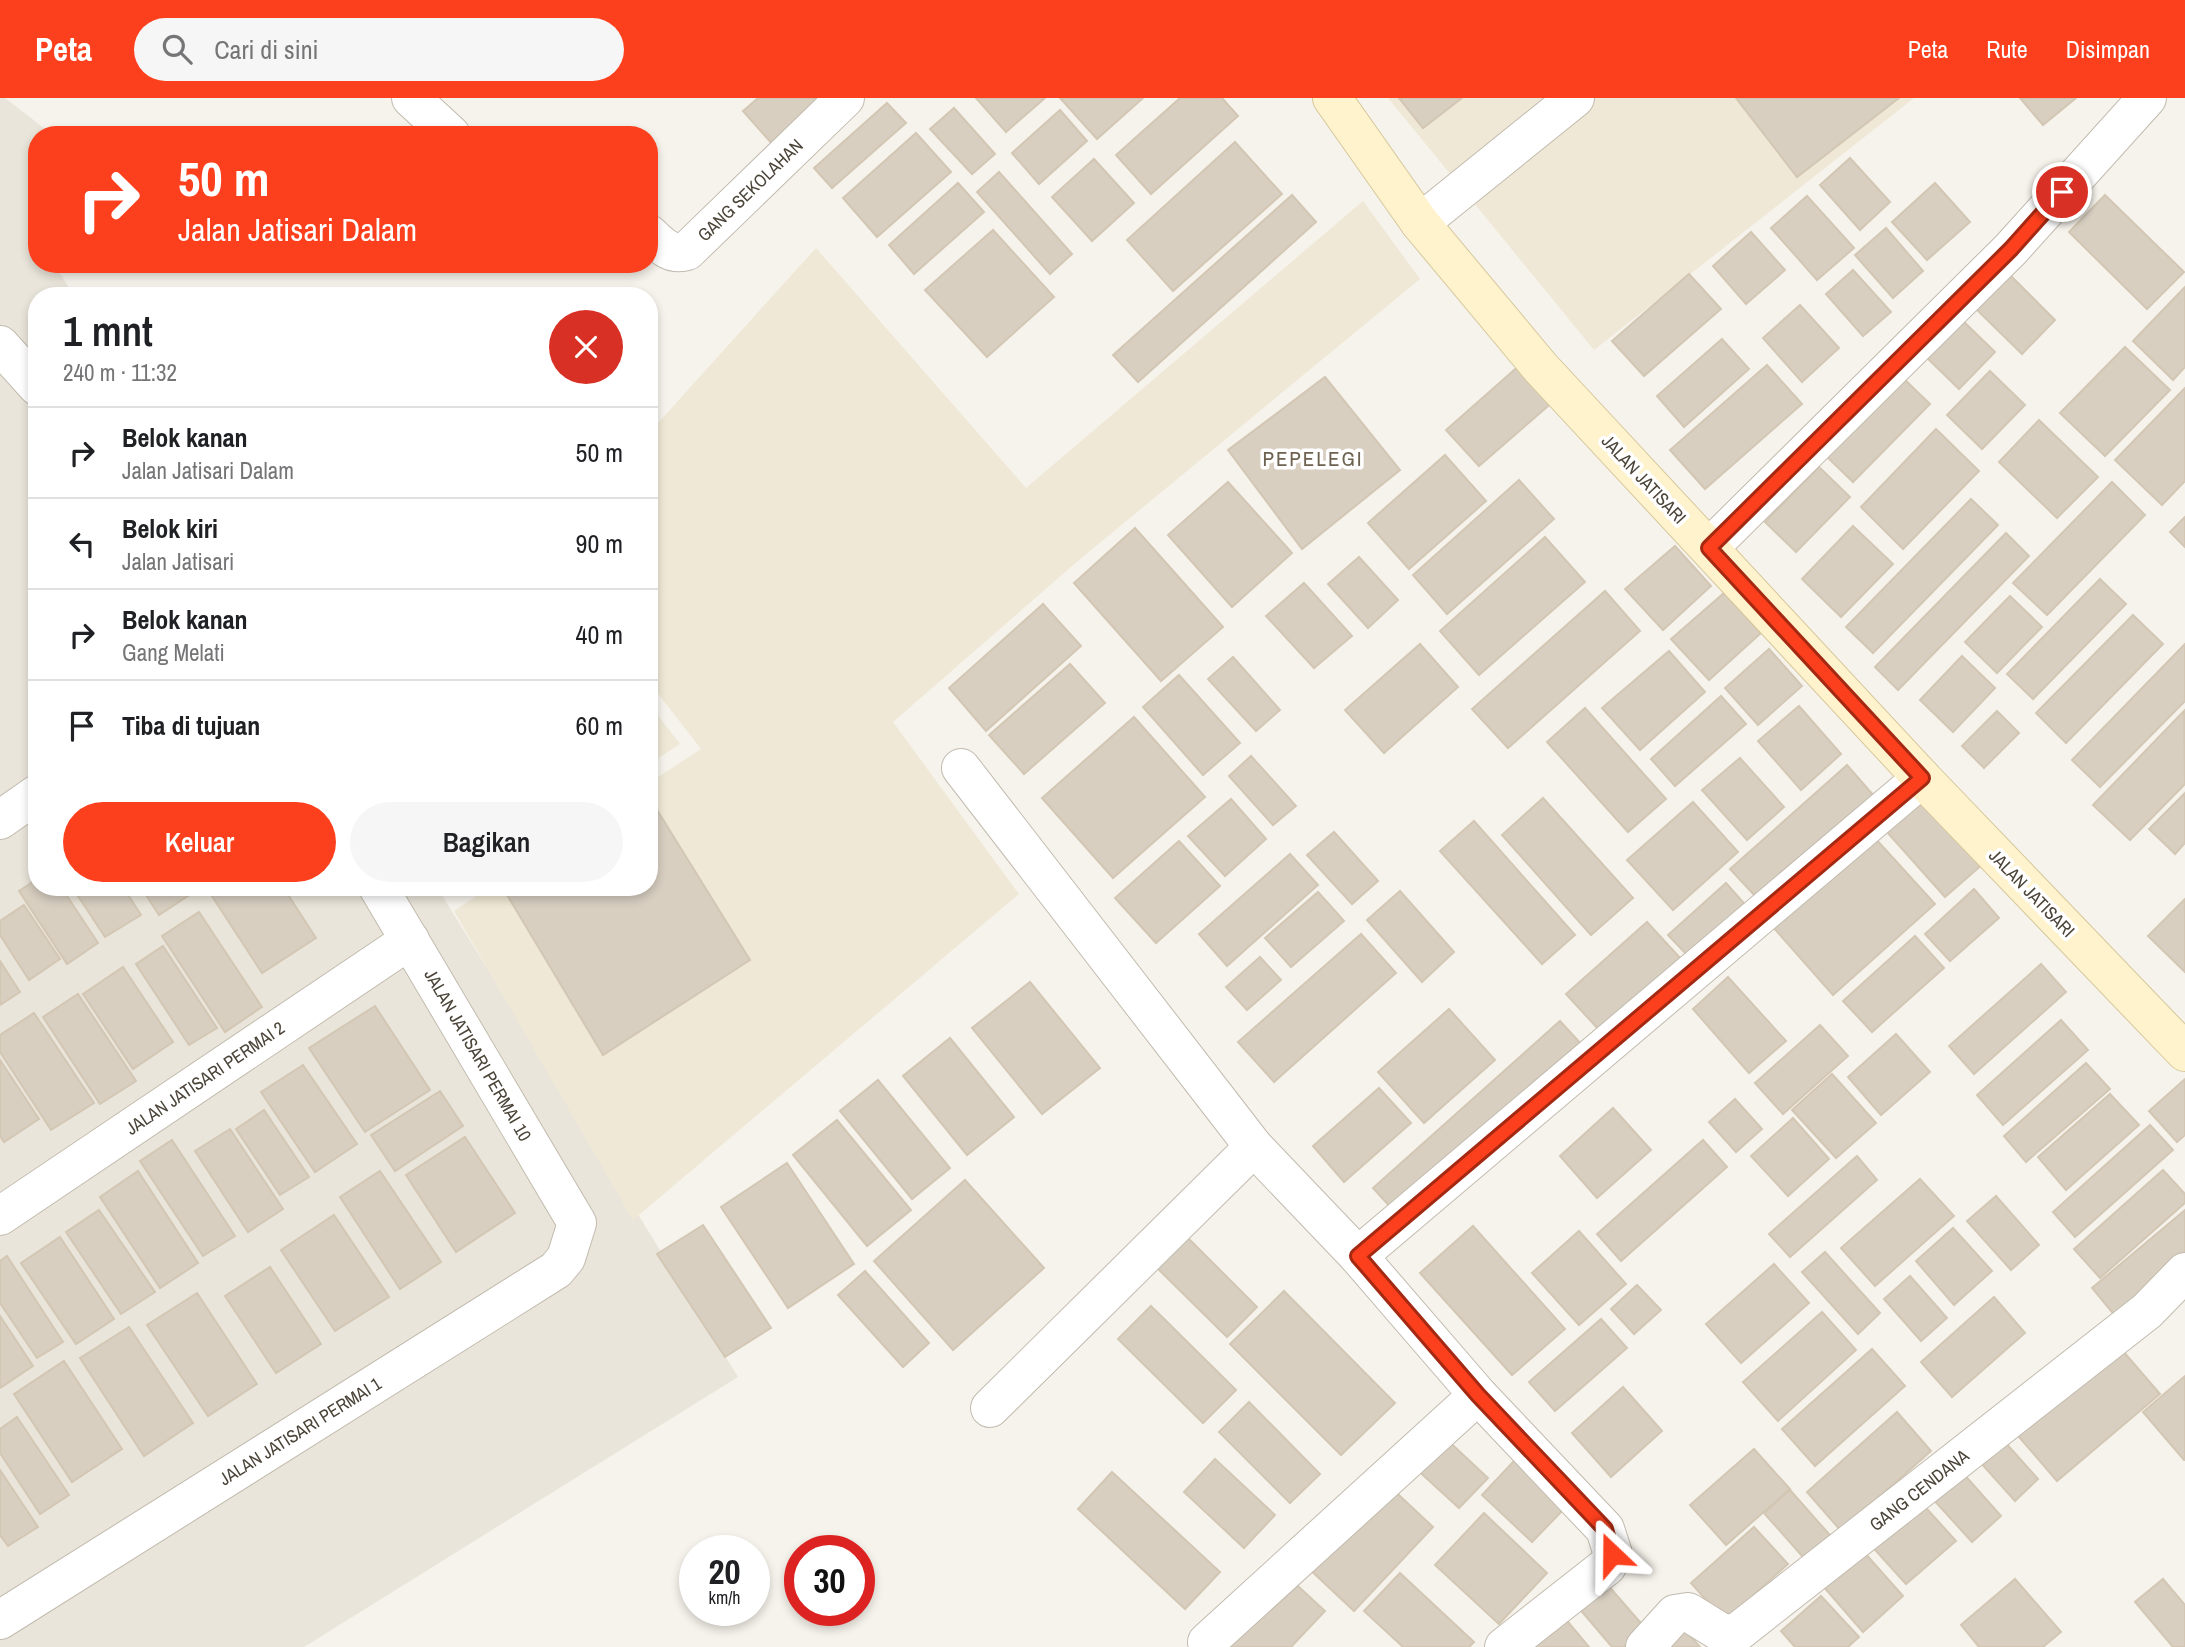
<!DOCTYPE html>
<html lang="id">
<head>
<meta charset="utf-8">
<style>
  :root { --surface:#fff; --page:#f6f6f6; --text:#202124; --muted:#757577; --line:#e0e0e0; --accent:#fc3f1d }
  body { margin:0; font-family:"Archivo Narrow",sans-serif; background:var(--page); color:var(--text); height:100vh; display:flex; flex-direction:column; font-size:26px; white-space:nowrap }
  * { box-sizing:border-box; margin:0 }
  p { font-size:23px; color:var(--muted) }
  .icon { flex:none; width:38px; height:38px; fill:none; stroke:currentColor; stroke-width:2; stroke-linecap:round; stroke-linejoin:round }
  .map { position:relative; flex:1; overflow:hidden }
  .sheet { position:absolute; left:28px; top:189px; width:630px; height:609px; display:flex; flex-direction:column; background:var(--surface); border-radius:28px; box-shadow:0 4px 10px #0003 }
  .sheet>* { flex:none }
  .top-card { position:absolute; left:28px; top:28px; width:630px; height:147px; border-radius:28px; box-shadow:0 4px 10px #0003; background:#fc3f1d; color:#fff; overflow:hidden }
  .speed { position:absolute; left:679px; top:1437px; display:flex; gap:14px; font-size:35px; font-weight:700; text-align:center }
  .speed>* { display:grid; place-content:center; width:91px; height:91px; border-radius:50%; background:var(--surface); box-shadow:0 4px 10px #0003; line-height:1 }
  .speed small { font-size:18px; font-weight:400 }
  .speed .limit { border:10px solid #d22; background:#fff; color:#111 }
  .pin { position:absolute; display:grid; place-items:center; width:60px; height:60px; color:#fff; margin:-30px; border:4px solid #fff; border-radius:50%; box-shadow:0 2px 7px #0007 }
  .me { position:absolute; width:77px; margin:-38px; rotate:337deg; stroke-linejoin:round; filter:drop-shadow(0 0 5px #0008) }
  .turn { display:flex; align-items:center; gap:24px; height:147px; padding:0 35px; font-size:32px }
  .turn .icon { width:91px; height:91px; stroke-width:2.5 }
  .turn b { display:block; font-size:49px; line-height:60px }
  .round { display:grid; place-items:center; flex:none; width:74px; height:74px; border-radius:37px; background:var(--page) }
  .summary { display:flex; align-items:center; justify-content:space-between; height:119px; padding:0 35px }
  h1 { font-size:42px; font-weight:600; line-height:52px }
  .button { display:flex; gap:14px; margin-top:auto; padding:14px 35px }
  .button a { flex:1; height:80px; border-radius:42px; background:var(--accent); color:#fff; font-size:28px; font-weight:600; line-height:80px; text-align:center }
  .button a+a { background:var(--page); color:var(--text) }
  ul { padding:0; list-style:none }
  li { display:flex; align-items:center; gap:21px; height:91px; padding:0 35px; border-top:2px solid var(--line) }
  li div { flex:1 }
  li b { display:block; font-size:26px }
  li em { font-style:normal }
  header { display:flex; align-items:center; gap:42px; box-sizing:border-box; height:98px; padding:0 35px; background:var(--accent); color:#fff }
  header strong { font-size:33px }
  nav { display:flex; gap:38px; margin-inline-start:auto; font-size:24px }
  .search { width:490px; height:63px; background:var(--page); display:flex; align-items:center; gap:18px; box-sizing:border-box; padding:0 24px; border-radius:38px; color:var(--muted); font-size:26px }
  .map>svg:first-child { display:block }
</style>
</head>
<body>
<header>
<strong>Peta</strong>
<div class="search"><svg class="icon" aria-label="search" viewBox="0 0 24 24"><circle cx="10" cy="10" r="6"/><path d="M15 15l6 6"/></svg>Cari di sini</div>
<nav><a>Peta</a><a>Rute</a><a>Disimpan</a></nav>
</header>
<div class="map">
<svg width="2185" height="1549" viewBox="0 0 2185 1549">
  <rect width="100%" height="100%" fill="#f6f3ec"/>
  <path fill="#eae5da" d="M0,0h5l48,37h-16v129h26l-5,6 16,26h-37v591h400l301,490 -434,270h-304z"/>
  <g fill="#efe8d6">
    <path d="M1388,0h526l-320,252z"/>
    <path d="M1363,103l57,78 -341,281 -186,162 126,172 -386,326 -179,-309 36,-24h159v-104l52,-34 -52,-67v-249l167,-185 210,240z"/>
    <path d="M649,606l31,40 -31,20z"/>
  </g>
  <g fill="#d8cfc1" stroke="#d3c7b4" stroke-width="2">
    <path d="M758,0h70l-54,48 -31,-35z"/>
    <path d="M976,0h69l-39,34z"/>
    <path d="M1060,0h83l-46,41z"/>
    <path d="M1180,0h42l16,18 -87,78 -35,-39z"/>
    <path d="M1399,0h63l-39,30z"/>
    <path d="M1736,0h163l-102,79z"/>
    <path d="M2020,0h56l-33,27z"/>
    <path d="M887,5l19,20 -74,65 -18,-20z"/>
    <path d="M954,10l41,46 -23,20 -42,-45z"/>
    <path d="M1060,12l27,31 -48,43 -27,-31z"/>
    <path d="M916,35l35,39 -74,65 -34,-39z"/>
    <path d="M1235,44l47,52 -109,97 -46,-51z"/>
    <path d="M1850,60l40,44 -30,28 -40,-45z"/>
    <path d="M1094,61l40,44 -42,38 -40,-44z"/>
    <path d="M999,74l73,82 -22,20 -73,-82z"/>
    <path d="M958,85l26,29 -70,62 -25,-29z"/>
    <path d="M1935,85l35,39 -43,38 -35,-38z"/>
    <path d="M1292,97l24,27 -178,160 -25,-27z"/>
    <path d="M2105,97l79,77 -37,37 -78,-77z"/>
    <path d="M1807,98l47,52 -37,32 -46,-52z"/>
    <path d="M1886,130l37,43 -30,27 -38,-43z"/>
    <path d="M993,132l61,67 -67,60 -62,-67z"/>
    <path d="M1751,134l34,38 -39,34 -33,-38z"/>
    <path d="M1853,172l38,42 -28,24 -37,-42z"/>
    <path d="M2007,174l48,48 -33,34 -48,-47z"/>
    <path d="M1689,176l32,35 -77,67 -32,-35z"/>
    <path d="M2185,189v80l-12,13 -40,-39z"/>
    <path d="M1800,207l39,43 -37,34 -39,-44z"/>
    <path d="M1960,220l35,34 -36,37 -35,-34z"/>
    <path d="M1722,241l27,30 -65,58 -27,-31z"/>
    <path d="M2125,249l45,43 -65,66 -45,-43z"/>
    <path d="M1521,266l33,37 -75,65 -33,-36z"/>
    <path d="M1767,267l35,39 -97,85 -35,-39z"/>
    <path d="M1990,273l35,34 -43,44 -35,-34z"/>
    <path d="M1901,278l29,28 -77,78 -29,-28z"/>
    <path d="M1325,279l75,93 -98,79 -74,-99z"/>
    <path d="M2185,290v93l-23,24 -47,-45z"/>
    <path d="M2039,322l59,57 -41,41 -58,-56z"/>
    <path d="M1936,331l43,42 -76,78 -42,-42z"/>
    <path d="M1445,357l41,46 -77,68 -41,-46z"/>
    <path d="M1819,369l31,30 -54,55 -31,-30z"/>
    <path d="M1519,382l35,39 -107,95 -34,-39z"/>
    <path d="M1228,384l64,71 -60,54 -64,-72z"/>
    <path d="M2112,384l33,33 -98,100 -34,-32z"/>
    <path d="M1971,401l27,26 -125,128 -27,-26z"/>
    <path d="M2185,419v30l-15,-15z"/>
    <path d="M1853,428l40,38 -52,53 -39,-38z"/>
    <path d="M1135,430l88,99 -62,54 -87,-98z"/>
    <path d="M2006,435l23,23 -131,134 -23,-23z"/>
    <path d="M1545,439l40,45 -106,93 -39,-44z"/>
    <path d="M1675,448l36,40 -48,44 -38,-41z"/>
    <path d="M1359,459l39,43 -30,28 -40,-44z"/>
    <path d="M2100,481l26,25 -93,95 -26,-25z"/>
    <path d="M1304,485l48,53 -38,32 -48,-52z"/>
    <path d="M1605,493l35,40 -132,117 -36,-39z"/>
    <path d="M1724,495l37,40 -52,47 -38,-41z"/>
    <path d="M2010,498l32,31 -45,46 -32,-31z"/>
    <path d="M1043,506l38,42 -95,85 -37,-43z"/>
    <path d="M2133,517l30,29 -97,99 -30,-30z"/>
    <path d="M1420,546l38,43 -74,66 -39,-43z"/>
    <path d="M2185,546v57l-85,86 -28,-27z"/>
    <path d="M1769,551l33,37 -44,39 -33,-37z"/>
    <path d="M1669,553l36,41 -65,58 -38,-42z"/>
    <path d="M1962,558l33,32 -42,44 -33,-32z"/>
    <path d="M1233,559l47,53 -24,21 -48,-52z"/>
    <path d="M1070,566l35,39 -81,71 -35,-39z"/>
    <path d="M1179,577l61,68 -37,32 -60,-68z"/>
    <path d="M1721,598l25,28 -71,62 -24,-27z"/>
    <path d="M1799,608l42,48 -40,36 -43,-49z"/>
    <path d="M1585,610l81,91 -38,33 -81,-90z"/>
    <path d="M1997,613l22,22 -35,35 -22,-22z"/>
    <path d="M2184,613l1,73 -55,56 -37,-35z"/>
    <path d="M1134,619l71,80 -92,81 -71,-80z"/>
    <path d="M1251,658l45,50 -23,19 -44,-49z"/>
    <path d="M1740,660l44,49 -37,33 -45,-50z"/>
    <path d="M1847,667l27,31 -116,103 -28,-30z"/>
    <path d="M2185,695v50l-10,11 -26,-25z"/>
    <path d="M649,699l101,163 -147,95 -99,-165 4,-3h141z"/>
    <path d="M1926,699l58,66 -39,34 -58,-65z"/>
    <path d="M1543,700l90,100 -42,37 -89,-100z"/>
    <path d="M1231,701l35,40 -41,37 -37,-40z"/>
    <path d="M1693,704l45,50 -65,58 -46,-50z"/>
    <path d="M1474,723l101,114 -33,29 -102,-113z"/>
    <path d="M1334,734l44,49 -26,23 -45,-49z"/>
    <path d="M1874,739l61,67 -102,91 -60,-68z"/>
    <path d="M1179,743l41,45 -64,57 -41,-45z"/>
    <path d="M1290,756l28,31 -91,81 -28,-32z"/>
    <path d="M37,781v8h24l37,56 -31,21 -48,-73z"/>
    <path d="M1726,785l23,26 -57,51 -24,-25z"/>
    <path d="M72,789h51l18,28 -36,22z"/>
    <path d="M141,789h54l2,3 -38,25z"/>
    <path d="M206,789h77l33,51 -54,35z"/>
    <path d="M1974,791l25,29 -49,43 -25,-27z"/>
    <path d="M1400,793l54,61 -32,30 -55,-62z"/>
    <path d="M1318,794l26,29 -53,46 -26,-29z"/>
    <path d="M2185,801v73l-37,-36z"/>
    <path d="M24,807l36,54 -31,21 -29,-45v-14z"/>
    <path d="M199,814l63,95 -37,25 -63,-96z"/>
    <path d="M1647,824l34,37 -81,72 -34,-37z"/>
    <path d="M1361,836l35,39 -122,109 -36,-40z"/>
    <path d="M1915,838l29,32 -72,64 -29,-31z"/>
    <path d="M163,848l54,82 -28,17 -53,-81z"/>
    <path d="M1260,859l21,23 -34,30 -21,-23z"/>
    <path d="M0,863l20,31 -20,13z"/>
    <path d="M2041,866l25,28 -92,82 -25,-28z"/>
    <path d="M123,869l50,75 -40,27 -50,-75z"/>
    <path d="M1728,879l58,64 -37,32 -56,-64z"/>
    <path d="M1030,884l70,86 -58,46 -70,-86z"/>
    <path d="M78,896l58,87 -36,23 -57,-87z"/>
    <path d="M375,908l55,84 -65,42 -56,-84z"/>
    <path d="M1449,911l46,51 -71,63 -46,-51z"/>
    <path d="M34,915l60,90 -43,27 -51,-78v-17z"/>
    <path d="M2061,922l27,30 -85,75 -26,-30z"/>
    <path d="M1560,923l22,24 -188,166 -21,-23z"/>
    <path d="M1820,927l28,31 -65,58 -28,-31z"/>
    <path d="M1896,936l34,38 -49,43 -33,-38z"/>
    <path d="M950,940l64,79 -47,38 -64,-79z"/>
    <path d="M0,962l39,59 -35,23 -4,-6z"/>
    <path d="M2086,965l24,26 -84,73 -22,-26z"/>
    <path d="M303,967l54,79 -42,28 -54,-80z"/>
    <path d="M1832,976l44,49 -40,35 -44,-48z"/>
    <path d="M2185,981v56l-8,7 -28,-31z"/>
    <path d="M878,982l72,88 -38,31 -72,-88z"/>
    <path d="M1379,990l32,35 -67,59 -31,-36z"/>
    <path d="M440,993l23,35 -68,45 -24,-36z"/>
    <path d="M2110,996l29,31 -73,65 -28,-33z"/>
    <path d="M1735,1001l27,30 -26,23 -27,-30z"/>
    <path d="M1613,1010l38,42 -54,48 -37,-42z"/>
    <path d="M264,1012l45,67 -29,18 -44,-66z"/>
    <path d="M1793,1020l36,41 -41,37 -37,-40z"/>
    <path d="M837,1022l74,90 -44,36 -74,-91z"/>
    <path d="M2150,1027l23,25 -98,87 -22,-25z"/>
    <path d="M230,1031l53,80 -35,23 -53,-81z"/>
    <path d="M465,1039l50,76 -59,39 -50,-77z"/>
    <path d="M172,1042l63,96 -32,20 -63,-95z"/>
    <path d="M1703,1042l24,27 -106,94 -24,-27z"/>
    <path d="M1857,1058l20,24 -87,77 -21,-23z"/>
    <path d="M787,1065l67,101 -66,44 -67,-101z"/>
    <path d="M2163,1072l22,24v9l-85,75 -26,-29z"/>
    <path d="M138,1073l60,92 -38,25 -60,-91z"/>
    <path d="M380,1073l61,91 -41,27 -60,-92z"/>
    <path d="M1920,1081l34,37 -79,70 -34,-38z"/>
    <path d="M965,1082l79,88 -91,82 -79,-89z"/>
    <path d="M1996,1098l43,49 -28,25 -44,-49z"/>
    <path d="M99,1112l56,82 -34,22 -55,-82z"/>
    <path d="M2185,1112v54l-64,59 -29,-35z"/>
    <path d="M334,1117l55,82 -54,34 -54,-81z"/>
    <path d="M703,1127l68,103 -46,29 -68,-103z"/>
    <path d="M1473,1128l92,103 -53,46 -92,-102z"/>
    <path d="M1178,1130l79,79 -30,30 -80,-79z"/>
    <path d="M1953,1130l39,43 -38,34 -38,-44z"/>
    <path d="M1579,1133l47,53 -47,41 -47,-52z"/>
    <path d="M60,1139l54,82 -38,25 -55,-81z"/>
    <path d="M1825,1154l55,61 -22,21 -56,-62z"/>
    <path d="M7,1158l56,86 -26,16 -37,-55v-42z"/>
    <path d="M1774,1166l35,39 -68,60 -35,-39z"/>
    <path d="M270,1169l51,77 -45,29 -51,-77z"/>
    <path d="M865,1173l64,72 -26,24 -65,-72z"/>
    <path d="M1910,1178l37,42 -26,23 -37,-42z"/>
    <path d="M1637,1187l24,25 -27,24 -23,-25z"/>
    <path d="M1284,1193l111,112 -54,52 -111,-111z"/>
    <path d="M197,1195l60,91 -49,32 -61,-91z"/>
    <path d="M1994,1199l31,36 -73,64 -31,-35z"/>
    <path d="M1151,1208l85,84 -33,33 -85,-84z"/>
    <path d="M1822,1214l34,38 -78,71 -35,-39z"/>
    <path d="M0,1218l33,50 -33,22z"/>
    <path d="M1601,1221l26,29 -72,63 -26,-29z"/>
    <path d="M129,1229l64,96 -49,33 -64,-98z"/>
    <path d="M2116,1245l44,51 -103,87 -44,-51z"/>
    <path d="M1872,1251l33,37 -90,80 -33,-37z"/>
    <path d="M64,1263l58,88 -50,33 -58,-88z"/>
    <path d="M2185,1278v84h-1l-41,-48z"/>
    <path d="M1623,1289l39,44 -51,46 -39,-44z"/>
    <path d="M1249,1304l71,72 -30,29 -71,-71z"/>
    <path d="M1897,1314l34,39 -90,80 -34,-39z"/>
    <path d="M17,1319l52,78 -29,19 -40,-61v-24z"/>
    <path d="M1996,1334l42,47 -23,22 -43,-48z"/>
    <path d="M1442,1337l46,43 -29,30 -46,-42z"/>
    <path d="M1754,1351l36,40 -64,56 -36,-40z"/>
    <path d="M1215,1361l60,56 -31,33 -60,-56z"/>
    <path d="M1514,1363l50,48 -32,33 -50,-47z"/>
    <path d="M0,1372l38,57 -30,19 -8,-11z"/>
    <path d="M1961,1373l40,45 -29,26 -40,-44z"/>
    <path d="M1112,1374l108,100 -35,37 -107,-100z"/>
    <path d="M1384,1383l49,46 -79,84 -48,-45z"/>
    <path d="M1790,1392l46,52 -26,23 -46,-52z"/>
    <path d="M1918,1401l38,42 -50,43 -38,-42z"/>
    <path d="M1484,1415l63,60 -48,51 -64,-59z"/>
    <path d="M1754,1429l34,37 -63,57 -34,-38z"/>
    <path d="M1863,1453l40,45 -40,36 -40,-46z"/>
    <path d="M1400,1475l74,69 -5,5h-66l-39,-36z"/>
    <path d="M1286,1477l39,36 -34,36h-72z"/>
    <path d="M1599,1477l48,55 -24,17h-11l-40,-47z"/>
    <path d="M2015,1481l46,53 -18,15h-64l-18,-22z"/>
    <path d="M2163,1481l22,26v42h-12l-38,-45z"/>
    <path d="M1821,1498l38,41 -11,10h-53l-14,-16z"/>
    <path d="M1563,1518l26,31h-57z"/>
    <path d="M1682,1528l18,21h-38z"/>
  </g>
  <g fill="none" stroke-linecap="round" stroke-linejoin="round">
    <g stroke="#c2bbae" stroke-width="40">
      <g id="street">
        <path d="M411,0l40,37"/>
        <path d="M1420,125l155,-125"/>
        <path d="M649,136c12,11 21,22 38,17l158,-153"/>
        <path d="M0,247l37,41"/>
        <path d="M1709,450l302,-299 136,-151"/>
        <path d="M961,670l293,379 104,109 120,139 127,134 8,25 -6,12 -103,81"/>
        <path d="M0,722l37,-26"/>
        <path d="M0,1118l410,-276"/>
        <path d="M1358,1158l564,-478"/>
        <path d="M990,1310l264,-261"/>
        <path d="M0,1522l556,-350 10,-12 11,-35 -199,-336"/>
        <path d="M1207,1544l271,-247"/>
        <path d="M1645,1549l30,-33 13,-2 37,23 14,-4 408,-320 38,-39"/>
      </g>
    </g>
    <g stroke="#d6c79b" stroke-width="40">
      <path id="secondary" d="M1332,0l88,125 121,145 381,410 263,274"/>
    </g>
    <use href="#street" stroke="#fff" stroke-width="38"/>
    <use href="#secondary" stroke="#fff3cd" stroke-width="38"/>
  </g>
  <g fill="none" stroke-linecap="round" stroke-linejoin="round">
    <g stroke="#a42913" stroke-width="18">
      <path id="route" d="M1612,1456l-7,-25 -127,-134 -120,-139 564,-478 -213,-230 302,-299 51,-57"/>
    </g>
    <use href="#route" stroke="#fc3f1d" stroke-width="12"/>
  </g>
  <g text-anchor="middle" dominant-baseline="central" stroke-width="7" stroke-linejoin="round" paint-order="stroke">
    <g font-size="18" fill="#4b4439" stroke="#fff">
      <text transform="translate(750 92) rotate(-44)">GANG SEKOLAHAN</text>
      <text transform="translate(1644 381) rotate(47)">JALAN JATISARI</text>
      <text transform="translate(2032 795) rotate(46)">JALAN JATISARI</text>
      <text transform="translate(478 957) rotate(60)">JALAN JATISARI PERMAI 10</text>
      <text transform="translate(205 980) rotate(-34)">JALAN JATISARI PERMAI 2</text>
      <text transform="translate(300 1333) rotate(-32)">JALAN JATISARI PERMAI 1</text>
      <text transform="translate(1919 1392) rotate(-38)">GANG CENDANA</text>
    </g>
    <g font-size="21" letter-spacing="2" fill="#6e6250" stroke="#fff">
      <text x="1313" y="360">PEPELEGI</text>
    </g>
  </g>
</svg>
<div class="speed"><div>20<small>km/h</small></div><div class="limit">30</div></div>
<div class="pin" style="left:2062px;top:94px;background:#d93025"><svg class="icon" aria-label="arrive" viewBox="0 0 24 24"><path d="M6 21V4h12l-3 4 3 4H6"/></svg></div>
<svg class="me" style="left:1612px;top:1456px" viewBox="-20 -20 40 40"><path d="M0-17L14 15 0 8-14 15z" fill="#fc3f1d" stroke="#fff" stroke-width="4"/></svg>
<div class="top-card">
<div class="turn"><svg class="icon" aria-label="right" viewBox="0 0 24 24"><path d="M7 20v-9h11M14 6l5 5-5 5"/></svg><div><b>50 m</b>Jalan Jatisari Dalam</div></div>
</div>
<section class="sheet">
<div class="summary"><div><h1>1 mnt</h1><p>240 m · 11:32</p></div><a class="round" style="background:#d93025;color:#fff"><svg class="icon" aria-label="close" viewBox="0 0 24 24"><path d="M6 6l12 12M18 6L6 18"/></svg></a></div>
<ul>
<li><svg class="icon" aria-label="right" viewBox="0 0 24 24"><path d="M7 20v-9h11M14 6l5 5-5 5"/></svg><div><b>Belok kanan</b><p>Jalan Jatisari Dalam</p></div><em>50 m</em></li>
<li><svg class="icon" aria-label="left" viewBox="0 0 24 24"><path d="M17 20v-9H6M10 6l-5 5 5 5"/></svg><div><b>Belok kiri</b><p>Jalan Jatisari</p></div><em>90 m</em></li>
<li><svg class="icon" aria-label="right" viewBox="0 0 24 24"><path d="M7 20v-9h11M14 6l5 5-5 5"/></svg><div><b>Belok kanan</b><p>Gang Melati</p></div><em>40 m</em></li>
<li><svg class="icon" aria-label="arrive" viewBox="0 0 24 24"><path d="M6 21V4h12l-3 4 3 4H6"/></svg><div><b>Tiba di tujuan</b></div><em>60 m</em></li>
</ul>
<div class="button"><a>Keluar</a><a>Bagikan</a></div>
</section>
</div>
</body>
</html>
